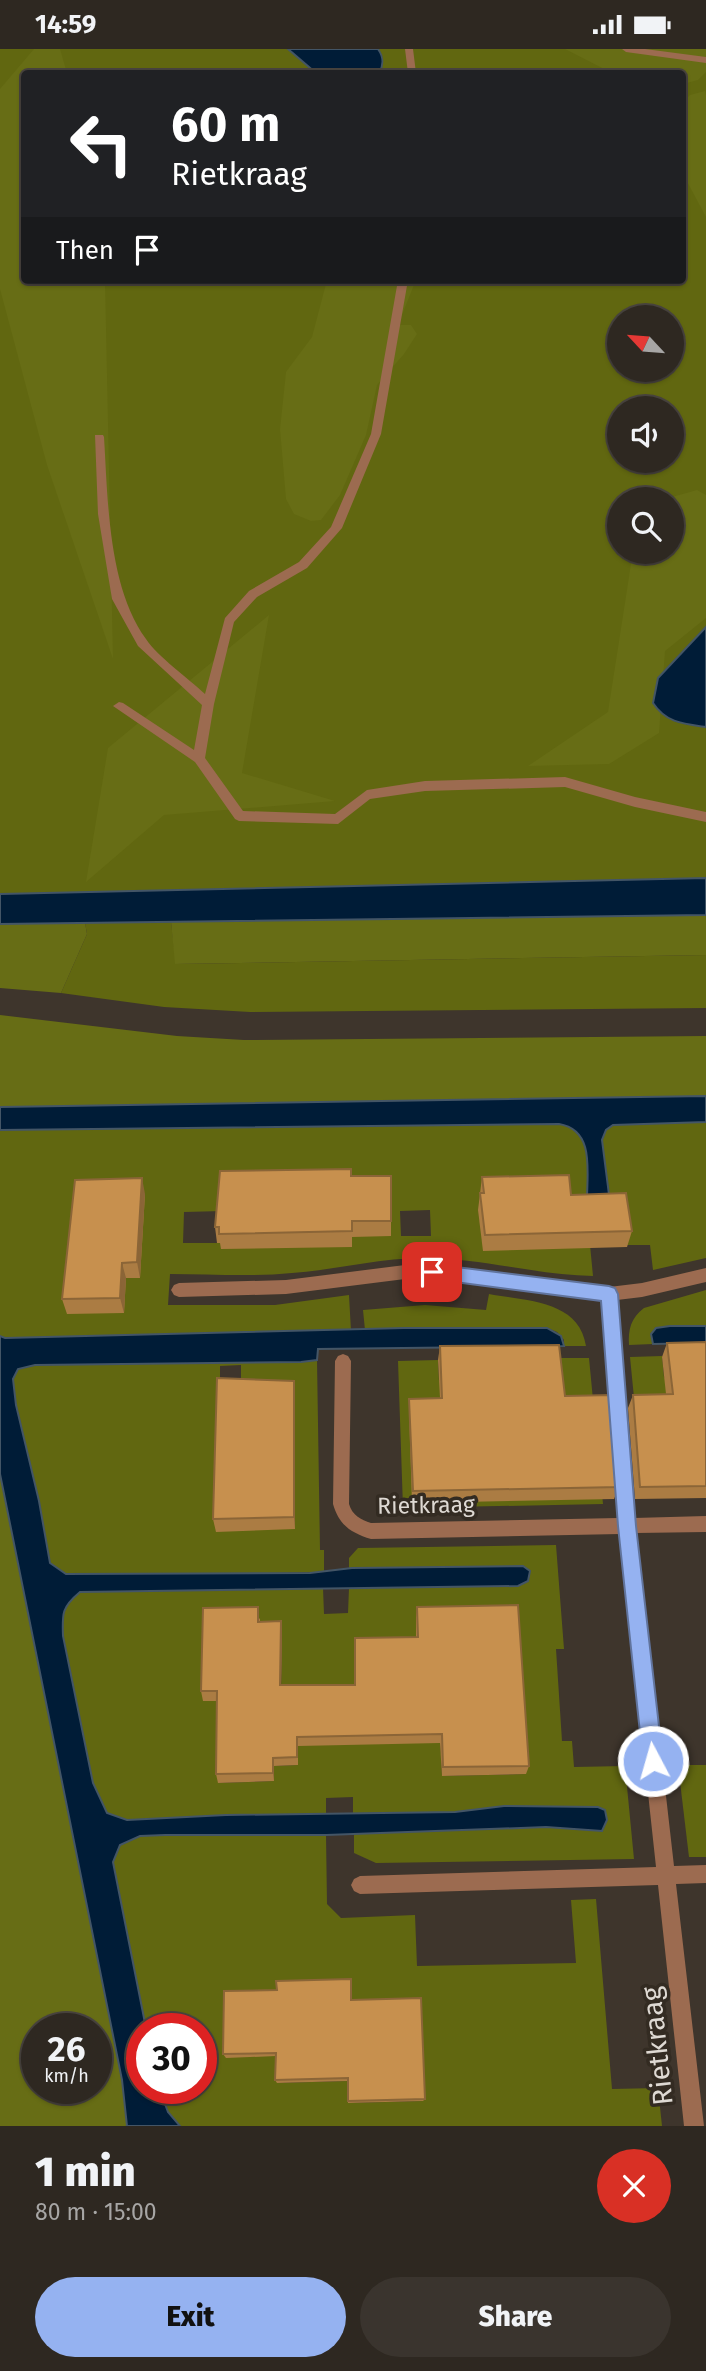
<!DOCTYPE html>
<html lang="en">
<head>
<meta charset="utf-8">
<style>
  :root { --surface:#2e2821; --page:#3a342e; --text:#f1f3f6; --muted:#a7a6a5; --line:#49443f; --accent:#95b2f1 }
  body { margin:0; font-family:"Fira Sans",sans-serif; background:var(--page); color:var(--text); height:100vh; display:flex; flex-direction:column; font-size:26px; white-space:nowrap }
  * { box-sizing:border-box; margin:0 }
  p { font-size:23px; color:var(--muted) }
  .icon { flex:none; width:38px; height:38px; fill:none; stroke:currentColor; stroke-width:2; stroke-linecap:round; stroke-linejoin:round }
  .map { position:relative; height:2077px; overflow:hidden }
  .drawer { display:flex; flex-direction:column; background:var(--surface); flex:1 }
  .drawer>* { flex:none }
  .hud { position:absolute; left:21px; top:21px; width:665px; height:214px; border-radius:7px; box-shadow:0 2px 5px #0004,0 0 0 2px var(--line); background:#202124; color:#fff; overflow:hidden }
  .needle { width:46px; rotate:296deg }
  .fabs { position:absolute; left:607px; top:256px; display:grid; gap:14px }
  .fabs a { display:grid; place-items:center; width:77px; height:77px; border-radius:50%; background:var(--surface); box-shadow:0 2px 5px #0004,0 0 0 2px var(--line); font-size:35px }
  .speed { position:absolute; left:21px; top:1964px; display:flex; gap:14px; font-size:35px; font-weight:700; text-align:center }
  .speed>* { display:grid; place-content:center; width:91px; height:91px; border-radius:50%; background:var(--surface); box-shadow:0 2px 5px #0004,0 0 0 2px var(--line); line-height:1 }
  .speed small { font-size:18px; font-weight:400 }
  .speed .limit { border:10px solid #d22; background:#fff; color:#111 }
  .pin { position:absolute; display:grid; place-items:center; width:60px; height:60px; color:#fff; margin:-30px; border-radius:14px; box-shadow:0 4px 10px #0006 }
  .me { position:absolute; width:77px; margin:-38px; rotate:354deg; stroke-linejoin:round; filter:drop-shadow(0 0 5px #0008) }
  .turn { display:flex; align-items:center; gap:24px; height:147px; padding:0 35px; font-size:32px }
  .turn .icon { width:91px; height:91px; stroke-width:2.5 }
  .turn b { display:block; font-size:49px; line-height:60px }
  .then { display:flex; align-items:center; height:66px; padding:0 35px; background:#0003; gap:14px; font-size:26px }
  .round { display:grid; place-items:center; flex:none; width:74px; height:74px; border-radius:37px; background:var(--page) }
  .head { display:flex; align-items:center; justify-content:space-between; height:119px; padding:0 35px }
  h1 { font-size:42px; font-weight:800; line-height:52px }
  .action { display:flex; gap:14px; margin-top:auto; padding:14px 35px }
  .action a { flex:1; height:80px; border-radius:42px; background:var(--accent); color:#111; font-size:28px; font-weight:800; line-height:80px; text-align:center }
  .action a+a { background:var(--page); color:var(--text) }
  .status { display:flex; justify-content:space-between; align-items:center; height:49px; padding:0 35px; background:var(--surface); direction:ltr }
  .status svg { height:19px; fill:currentColor }
  .map>svg:first-child { display:block }
</style>
</head>
<body>
<div class="status"><b>14:59</b><svg viewBox="0 0 49 12"><path d="M0 12V9h3v3zM5 12V6h3v6zM10 12V3h3v9zM15 12V0h3v12zM26 1h20v11H26zM47 4h2v5h-2z"/></svg></div>
<div class="map">
<svg width="706" height="2077" viewBox="0 0 706 2077">
  <rect width="100%" height="100%" fill="#3e352c"/>
  <g fill="#616710" fill-rule="evenodd">
    <path d="M0,0h706v841l-706,14zM24,24h658v207h-658zM620,268h52v52h-52zM620,359h52v52h-52zM620,450h52v52h-52z"/>
    <path d="M171,873l5,42 530,-9v53l-456,4 -86,-5 -103,-14 26,-59 -2,-11z"/>
    <path d="M706,1073v136l-53,12 -3,-25h-60l3,31c-57,-1 -112,-18 -169,-18 -45,0 -88,12 -132,15 -40,4 -82,1 -122,1l-2,31h107l74,-10 2,36 -346,7 -5,-2v-206l559,-6c36,6 28,47 28,76l18,-70 8,-5zM430,1161l1,26h-30l-1,-25zM223,1162l-2,32h-38l1,-31z"/>
    <path d="M706,1241v36h-36l-19,8 2,10 -24,1c-1,-16 2,-27 15,-37z"/>
    <path d="M489,1245c37,7 90,6 97,52h-22v-6l-7,-8 -10,-4 -182,2 -2,-20 62,-5 61,5z"/>
    <path d="M662,1307l2,21 42,47 -71,-16 -5,-51z"/>
    <path d="M556,1309h33l14,146 -200,4 -5,-147 40,-1 1,21z"/>
    <path d="M317,1311l3,190h4v22l-245,4 -13,-2 -16,-11 -11,-62 -23,-96 -3,-26 5,-10 17,-4zM241,1316v23l-21,1v-23z"/>
    <path d="M556,1496l8,104h-8l6,92h10l2,26 51,-1 9,93 -258,4 -22,-10v-20l192,-6 56,4 5,-13 -3,-8 -6,-3 -94,-1 -34,6 -117,1v-16l-27,1v15l-199,7 -21,-7 -13,-30 -30,-147c-1,-21 1,-31 17,-44l243,-4 1,26 24,-1 1,-25 169,-2 7,-3 5,-9 -7,-8 -174,2v-10l9,-10zM515,1567l11,158 -84,2 -5,-107h-19l-2,-52zM259,1569v14h23l-1,63h17v70l-24,1v15l-56,2 1,-83 -16,1 3,-82z"/>
    <path d="M678,1716h28v92h-17z"/>
    <path d="M202,1785l124,1 1,69 14,14 74,-3 2,51 159,-3 -5,-63 25,-1 16,190 46,-1 4,38h-482l-12,-14 -9,-24h42v-60h-55l-33,-166 6,-17 21,-9zM351,1935v20l72,97 -74,2 -1,-22 -71,2 1,-27z"/>
  </g>
  <g fill="#676d15" fill-rule="evenodd">
    <path d="M34,0h26l7,24h-43v207h81l8,379 -66,-194 -47,-176v-200z"/>
    <path d="M565,0h141v23l-8,8 -15,4 -1,-11h-70z"/>
    <path d="M705,42l1,4v122l-23,-43v-72l7,-7z"/>
    <path d="M327,231h89l-18,45h13l6,9 -13,20 -27,31 -11,50 -26,60 -19,25 -10,1 -17,-7 -8,-15 -6,-70 6,-57 26,-35z"/>
    <path d="M697,441l9,5v123l-41,33 -6,82 -50,31 -81,2 80,-54 25,-161h39v-52h-7z"/>
    <path d="M269,566l-27,158 93,28 -171,14 -78,67 22,-134z"/>
    <path d="M706,866v40l-531,9 -4,-42z"/>
    <path d="M85,874l2,11 -26,59 -61,-5v-64z"/>
    <path d="M0,966l177,21 67,4 462,-4v60l-706,11z"/>
    <path d="M0,1425l122,606 5,46h-127zM37,1979h59v60h-59z"/>
  </g>
  <g fill="#001c37" stroke="#435566" stroke-width="2">
    <path d="M288,0h90c5,7 6,16 1,24h-63z"/>
    <path d="M706,578v100c-22,-3 -40,-4 -53,-24l5,-25z"/>
    <path d="M706,829v37l-706,9v-30z"/>
    <path d="M706,1047v26l-93,3 -7,5 -4,10 10,78 -25,-18c0,-29 8,-70 -28,-76l-559,6v-23z"/>
    <path d="M670,1277h36v17l-53,1 -2,-10 5,-6z"/>
    <path d="M404,1279h143l14,8 3,10 -246,3 -1,11 -16,2 -266,3 -17,4 -5,10 3,26 23,96 11,62 16,11 244,-1 42,-5 171,-2 7,5 -2,10 -10,5 -438,6c-18,15 -18,21 -17,44l30,147 14,30 20,7 99,-5 229,-3 49,-6 94,1 7,3 2,10 -5,11 -56,-4 -220,8h-161l-25,1 -20,9 -7,17 33,166h-4v60h17l9,24 12,14h-53l-5,-46 -122,-606v-138l5,2z"/>
  </g>
  <g fill="none" stroke-linecap="round" stroke-linejoin="round">
    <g fill="#9c6b50" fill-rule="evenodd">
      <path d="M405,0h8l3,24h-8z"/>
      <path d="M622,0h23l61,8v6l-80,-11z"/>
      <path d="M398,231h10l-27,154 -39,94 -35,40 -50,29 -23,25 -20,82 -9,54 38,53 92,3 32,-24 58,-9 140,-4 70,20 71,15v10l-71,-15 -70,-20 -140,4 -55,8 -32,25 -99,-3 -4,-2 -40,-57 -82,-56 6,-4 4,1 71,47 8,-45 -64,-59 -26,-47 -14,-85 -3,-79h8l1,2c4,63 4,150 42,202 12,18 42,39 59,55l20,-76 24,-27 50,-29 32,-35 40,-93z"/>
    </g>
    <path fill="#9c6b50" fill-rule="evenodd" d="M432,1215l177,23 33,-4 64,-15v14l-64,15 -25,3 17,218 72,-2v16l-70,1 38,333 32,-1v18l-30,1 28,242h-20l-26,-241 -298,9 -6,-3 -3,-6 3,-6 6,-3 296,-9 -36,-333 -249,5c-20,-6 -32,-14 -38,-35l2,-143 3,-5 5,-2 5,2 3,5 -2,143c3,11 12,16 22,19l247,-5 -16,-218 -170,-22 -27,1 -119,15 -107,3 -5,-2 -3,-5 3,-5 5,-2 107,-3 119,-15z"/>
  </g>
  <g fill="#ab7c43">
    <path d="M351,1127l40,45v15l-39,1v10l-131,2 -1,-6h-3l-2,-16z"/>
    <path d="M482,1128l89,18 61,36 -5,16 -144,4 -5,-41z"/>
    <path d="M145,1145l-5,84h-14l-2,35 -57,1 -5,-15z"/>
    <path d="M706,1293v156l-71,1 -7,-91 5,-13 33,-1 -4,-37 5,-14z"/>
    <path d="M440,1297l125,50 54,91 -5,12 -202,4 -3,-91v-13l31,-1 -2,-38z"/>
    <path d="M295,1346v134l-79,3 -3,-13z"/>
    <path d="M417,1558l112,159 -3,8 -84,2 -2,-33 -142,3v19l-24,1v15l-56,2 -2,-9 1,-73h-14l-2,-10 59,-73v4l21,-1 1,10 -1,54h74l61,-48v-20z"/>
    <path d="M351,1951l74,99 -2,2 -75,2v-22l-71,2 -2,-3 1,-24 -50,2 -3,-4z"/>
  </g>
  <g fill="#8b6537">
    <path d="M142,1129l3,16 -5,84 -3,-16z"/>
    <path d="M122,1214l4,15 -2,35 -4,-15z"/>
    <path d="M294,1332l1,14v134l-1,-12z"/>
    <path d="M281,1572l1,10 -1,64 -1,-10z"/>
    <path d="M273,1709l1,8v15l-1,-8z"/>
  </g>
  <g fill="#c7904e" stroke="#8b6537" stroke-width="2">
    <path d="M351,1120v7h40v45h-39v10l-133,3v-7h-4l5,-56z"/>
    <path d="M569,1126l2,20 55,-2 6,38 -147,4 -5,-42h4l-2,-16z"/>
    <path d="M142,1129l-5,84 -15,1 -2,35 -58,1 13,-119z"/>
    <path d="M706,1293v144l-66,1 -7,-92 40,-1 -6,-51z"/>
    <path d="M559,1296l6,51 47,-1 7,92 -206,4 -4,-92 33,-1 -2,-52z"/>
    <path d="M217,1329l77,3v136l-81,2z"/>
    <path d="M518,1556l11,161 -86,1 -1,-33 -145,3v20l-24,1v15l-57,1 1,-83h-16l2,-83 55,-1v15l23,-1 -1,64h75v-47l63,-1 -1,-30z"/>
    <path d="M351,1930v21l70,-2 4,101 -77,2v-23l-73,2 1,-27 -53,1 1,-63 53,-1 -1,-9z"/>
  </g>
  <path fill="#95b2f1" stroke="#61749d" stroke-width="2" d="M432,1215l177,22 6,2 3,6 18,232 27,235 -2,7 -8,3 -7,-3 -3,-7 -25,-235 -17,-225 -169,-22 -6,-2 -2,-5 2,-6z"/>
  <g text-anchor="middle" dominant-baseline="central" stroke-width="7" stroke-linejoin="round" paint-order="stroke">
    <g font-size="23" fill="#ded9d3" stroke="#332b22">
      <text transform="translate(426 1456) rotate(-1)">Rietkraag</text>
    </g>
    <g font-size="28" fill="#ded9d3" stroke="#332b22">
      <text transform="translate(657 1997) rotate(-96)">Rietkraag</text>
    </g>
  </g>
</svg>
<div class="fabs">
<a><svg class="needle" viewBox="-14 -14 28 28"><path d="M0-13l5 13h-10z" fill="#e53935"/><path d="M0 13l5-13h-10z" fill="#a7a6a5"/></svg></a>
<a><svg class="icon" aria-label="sound" viewBox="0 0 24 24"><path d="M4 9h4l5-4v14l-5-4H4zM17 9q2 3 0 6"/></svg></a>
<a><svg class="icon" aria-label="search" viewBox="0 0 24 24"><circle cx="10" cy="10" r="6"/><path d="M15 15l6 6"/></svg></a>
</div>
<div class="speed"><div>26<small>km/h</small></div><div class="limit">30</div></div>
<div class="pin" style="left:432px;top:1223px;background:#d93025"><svg class="icon" aria-label="arrive" viewBox="0 0 24 24"><path d="M6 21V4h12l-3 4 3 4H6"/></svg></div>
<svg class="me" style="left:653px;top:1712px" viewBox="-20 -20 40 40"><circle r="17" fill="#95b2f1" stroke="#fff" stroke-width="3"/><path d="M0-11L8 9 0 5-8 9z" fill="#fff"/></svg>
<div class="hud">
<div class="turn"><svg class="icon" aria-label="left" viewBox="0 0 24 24"><path d="M17 20v-9H6M10 6l-5 5 5 5"/></svg><div><b>60 m</b>Rietkraag</div></div>
<div class="then">Then<svg class="icon" aria-label="arrive" viewBox="0 0 24 24"><path d="M6 21V4h12l-3 4 3 4H6"/></svg></div>
</div>
</div>
<section class="drawer">
<div class="head"><div><h1>1 min</h1><p>80 m · 15:00</p></div><a class="round" style="background:#d93025;color:#fff"><svg class="icon" aria-label="close" viewBox="0 0 24 24"><path d="M6 6l12 12M18 6L6 18"/></svg></a></div>
<div class="action"><a>Exit</a><a>Share</a></div>
</section>
</body>
</html>
